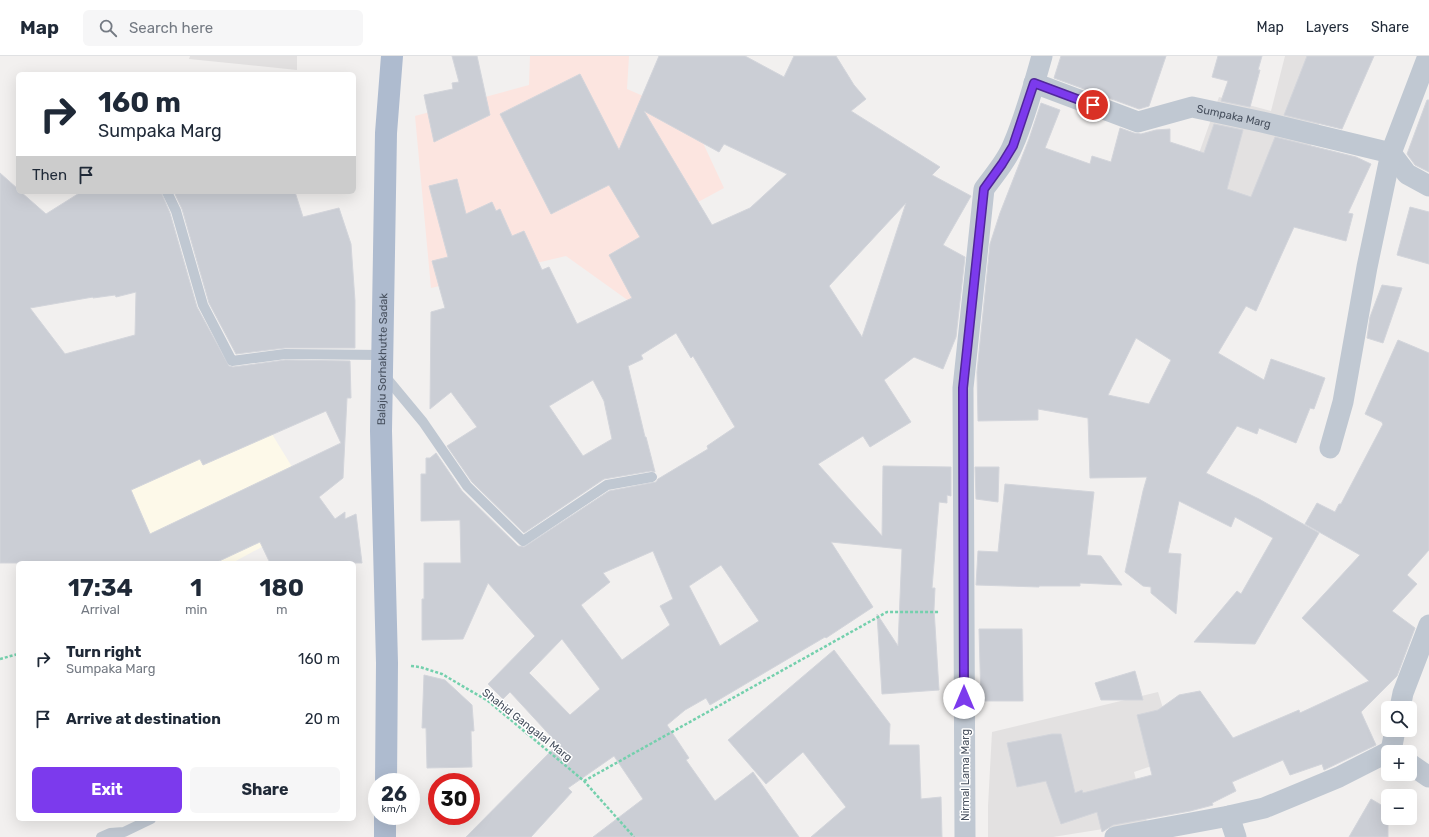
<!DOCTYPE html>
<html lang="en">
<head>
<meta charset="utf-8">
<style>
  :root { --surface:#fff; --page:#f6f6f7; --text:#1f2937; --muted:#747a83; --line:#e0e1e3; --accent:#7c3aed }
  body { margin:0; font-family:Rubik,sans-serif; background:var(--page); color:var(--text); height:100vh; display:flex; flex-direction:column; font-size:15px; white-space:nowrap }
  * { box-sizing:border-box; margin:0 }
  p { font-size:13px; color:var(--muted) }
  .icon { flex:none; width:22px; height:22px; fill:none; stroke:currentColor; stroke-width:2; stroke-linecap:round; stroke-linejoin:round }
  .map { position:relative; flex:1; overflow:hidden }
  .details { position:absolute; left:16px; top:505px; width:340px; height:260px; display:flex; flex-direction:column; background:var(--surface); border-radius:6px; box-shadow:0 4px 16px #0002 }
  .details>* { flex:none }
  .banner { position:absolute; left:16px; top:16px; width:340px; height:122px; border-radius:6px; box-shadow:0 4px 16px #0002; background:#fff; color:var(--text); overflow:hidden }
  .tools { position:absolute; left:1381px; top:645px; display:grid; gap:8px }
  .tools a { display:grid; place-items:center; width:36px; height:36px; border-radius:6px; background:var(--surface); box-shadow:0 4px 16px #0002; font-size:20px }
  .speed { position:absolute; left:368px; top:717px; display:flex; gap:8px; font-size:20px; font-weight:700; text-align:center }
  .speed>* { display:grid; place-content:center; width:52px; height:52px; border-radius:50%; background:var(--surface); box-shadow:0 4px 16px #0002; line-height:1 }
  .speed small { font-size:10px; font-weight:400 }
  .speed .limit { border:6px solid #d22; background:#fff; color:#111 }
  .pin { position:absolute; display:grid; place-items:center; width:34px; height:34px; color:#fff; margin:-17px; border:2px solid #fff; border-radius:50%; box-shadow:0 1px 4px #0007 }
  .me { position:absolute; width:44px; margin:-22px; rotate:0deg; stroke-linejoin:round; filter:drop-shadow(0 0 3px #0008) }
  .turn { display:flex; align-items:center; gap:14px; height:84px; padding:0 16px; font-size:18px }
  .turn .icon { width:52px; height:52px; stroke-width:2.5 }
  .turn b { display:block; font-size:28px; line-height:34px }
  .then { display:flex; align-items:center; height:38px; padding:0 16px; background:#0003; gap:8px; font-size:15px }
  .eta { display:flex; justify-content:space-evenly; align-items:center; height:68px; text-align:center }
  .eta b { font-size:24px; font-weight:700; line-height:28px }
  .primary-button { display:flex; gap:8px; margin-top:auto; padding:8px 16px }
  .primary-button a { flex:1; height:46px; border-radius:6px; background:var(--accent); color:#fff; font-size:16px; font-weight:700; line-height:46px; text-align:center }
  .primary-button a+a { background:var(--page); color:var(--text) }
  ul { padding:0; list-style:none }
  li { display:flex; align-items:center; gap:12px; height:60px; padding:0 16px }
  li div { flex:1 }
  li b { display:block; font-size:15px }
  li em { font-style:normal }
  header { display:flex; align-items:center; gap:24px; box-sizing:border-box; height:56px; padding:0 20px; background:var(--surface); border-bottom:1px solid var(--line) }
  header strong { font-size:19px }
  nav { display:flex; gap:22px; margin-inline-start:auto; font-size:14px }
  .search { width:280px; height:36px; background:var(--page); display:flex; align-items:center; gap:10px; box-sizing:border-box; padding:0 14px; border-radius:6px; color:var(--muted); font-size:15px }
  .map>svg:first-child { display:block }
</style>
</head>
<body>
<header>
<strong>Map</strong>
<div class="search"><svg class="icon" aria-label="search" viewBox="0 0 24 24"><circle cx="10" cy="10" r="6"/><path d="M15 15l6 6"/></svg>Search here</div>
<nav><a>Map</a><a>Layers</a><a>Share</a></nav>
</header>
<div class="map">
<svg width="1429" height="781" viewBox="0 0 1429 781">
  <rect width="100%" height="100%" fill="#f2f0ef"/>
  <path fill="#fdf9e9" d="M171,341l96,29 38,62 -8,40 -65,35h-140z"/>
  <g fill="#e3e1e1">
    <path d="M190,0h107v14l-108,-11z"/>
    <path d="M1285,0h61l-78,198 -92,-36 43,-121 52,14z"/>
    <path d="M1158,636l20,65 -44,15 13,50 -94,15h-65v-31l4,-74z"/>
  </g>
  <path fill="#fce5e0" d="M530,0h99l-2,33 30,13 40,28 27,58 -70,38 -7,88 -81,-58 -135,32 -16,-172 114,-31z"/>
  <g fill="#cbced5" stroke="#d3d5db" fill-rule="evenodd">
    <path d="M452,0h25l13,59 -56,27 -10,-47 29,-6 -1,-6 7,-1z"/>
    <path d="M659,0h86l39,21 10,-21h42l18,29 12,14 -15,12 89,56 -8,8 39,21 -28,49 22,12 -9,80 -13,32 -29,-12 -30,23 27,42 -41,25 -7,-11 -45,28 64,72 1,-70 68,1v29l-4,-1v8l-8,-1 -7,86h3l-1,21 5,81 -57,4 -5,-80 21,32 4,-97 -71,-7 42,65 -47,31 -1,-1 -115,68 -4,-7 -21,12 -18,15 22,33 -3,2 29,41 38,-29 46,65h-206l50,-38 -29,-43 -46,32 4,4 -41,45h-65l92,-93 -48,-52 -7,7 -15,-15 47,-48 -47,-53 -25,56 -41,1v-41h2v-36h37l-1,-43 -39,1v-47h5v-16h4l6,-5 26,38 56,55 6,1 85,-56 47,-9 2,-3 50,-30 -1,-3 28,-19 -42,-71 -2,2 -15,-25 -35,22 2,4 -15,7 17,71h1l9,35 -4,-1 -47,8 -80,54 -52,-51 -25,-36 30,-19 -26,-35 -21,17 1,-97 14,-4 -13,-47 16,-4 -19,-71 28,-7 9,35 26,-12 4,9 4,-2 12,27 12,-5 18,39 7,-3 28,57 55,-26 -23,-43 31,-18 -31,-52 -58,29 -51,-100 80,-40 39,76zM644,55l75,41 5,-8 63,30 -37,34 -38,17zM906,147l-44,134 -33,-51zM593,324l11,21 8,38 -29,17 -34,-50zM653,495l20,48 -13,7 10,19 -48,35 -41,-55 29,-23 -7,-9zM721,509l38,56 -39,25 -31,-60zM562,583l38,50 -30,26 -41,-42z"/>
    <path d="M1061,0h105l-17,50 -10,3 -85,-31z"/>
    <path d="M1218,0h44l-4,14h2l-10,37 -29,-6 7,-20 -16,-4z"/>
    <path d="M1307,0h67l-32,73 -58,-14z"/>
    <path d="M1427,44h2v72l-14,-7 -8,-11z"/>
    <path d="M1041,47l19,7 -15,38 45,16 2,-8 19,6 9,-34 14,5 7,1 15,-4 14,-1v13l34,11 10,-29 29,6 -16,59 24,8 24,-60 81,20 15,7 -23,49 5,1 -7,27 -52,-14 -38,84 -10,-5 -28,47 46,27 7,-21 54,19 -11,31 -4,-1 -14,35 -37,-15 -2,6 -20,-8 -31,47 53,26 60,34 -64,111 -61,-2 43,-51 4,3 32,-56 -38,-21 -4,10 -52,-26 -11,52 13,1 -5,60 -25,-21v-6l-8,-1 -18,-14 18,-81 4,-14 -57,1 -2,-60 -50,-9v11l-60,1 -1,-49 13,-128 10,-31 29,-74zM1136,282l35,22 -22,44 -41,-9z"/>
    <path d="M0,117l18,16v3h3l25,22 35,-22h80l9,21 27,94 32,59 4,1 52,-7 65,1 1,37h-4l-4,80 -24,19 16,22 10,-7v7l11,-5 6,49h-92l-10,-21 -45,21h-215zM136,236l-1,43 -70,19 -35,-46 63,-11v1l22,-3 1,2zM326,355l15,32 -191,91 -19,-44 69,-31 3,6z"/>
    <path d="M174,136h121l8,25 36,-9 12,36 4,57v47h-70l-49,6 -27,-51 -27,-94z"/>
    <path d="M1410,151l19,5v52l-32,-9z"/>
    <path d="M1382,229l20,3 -19,55 -16,-5 3,-21z"/>
    <path d="M1398,284l31,13v197l-22,25 10,9 -25,27 23,17 -18,48 -36,36 15,33 -52,25 -2,-6 -32,11 -7,-15 -51,22 4,9 -24,12 1,2 -23,6 -77,14 -11,7 -5,-20 -36,12 -15,-43 -29,6 -10,-44 45,-9h9l14,59 7,-3 1,3 69,-18 -15,-60 21,-5 21,-15 21,-4 33,47 66,-28 1,3 69,-32 -67,-63 58,-63 -55,-31 12,-21 18,9 4,-8h2l42,-80 -1,-1v-1l-17,-8z"/>
    <path d="M975,411h24l-1,35 -22,-3z"/>
    <path d="M1005,428l89,8 -7,63 14,1 21,29 -42,-2v3h-41v1l-63,-2 2,-34 20,1z"/>
    <path d="M979,573h43l1,72h-42z"/>
    <path d="M834,594l56,74 -1,21h30l2,54 20,-2 1,40h-131l35,-30 -43,-55 -37,32 -38,-44z"/>
    <path d="M1135,615l8,29h-42l-6,-17z"/>
    <path d="M424,619l21,5 27,25 2,26h-3l1,36 -45,1 -1,-40h-4z"/>
    <path d="M1371,743l17,10v28h-39z"/>
  </g>
  <g fill="none" stroke-linecap="round" stroke-linejoin="round">
    <g stroke="#74d0ad" stroke-width="2.5" stroke-dasharray="3 2" stroke-linecap="butt">
      <path d="M0,603l18,-5"/>
      <path d="M411,610l9,1 22,7 46,27 96,80 50,56"/>
      <path d="M584,725l303,-169h53"/>
    </g>
    <g stroke="#c0c8d2" stroke-width="10">
      <path d="M167,136l9,19 27,94 29,56 53,-7 97,1"/>
      <path d="M384,319l39,47 44,64 56,55 84,-56 45,-8"/>
      <path d="M101,781l9,-4 14,-1 27,-13"/>
    </g>
    <g stroke="#c0c8d2" stroke-width="21">
      <path id="s1" d="M1034,27l104,39 54,-15 70,15 129,31 16,21 22,12"/>
      <path d="M1330,392l13,-46 24,-135 24,-114 37,-97"/>
      <path d="M1400,652l3,-15 26,-68"/>
      <path d="M1391,695l4,-21"/>
      <path d="M1410,708l19,13"/>
      <path d="M1229,760l7,21"/>
      <path d="M965,781l-2,-449 21,-199c10,-14 23,-28 29,-44 12,-27 21,-61 29,-89"/>
      <path d="M1115,781l114,-21 35,-8 75,-31 49,-25"/>
    </g>
    <g stroke="#aebbcf" stroke-width="22">
      <path id="s2" d="M386,726l1,-119 -6,-232 5,-298 6,-77"/>
      <path d="M385,781v-21"/>
    </g>
  </g>
  <g fill="none" stroke-linecap="round" stroke-linejoin="round">
    <g stroke="#51269a" stroke-width="10">
      <path id="route" d="M964,642l-1,-310 21,-199 18,-25 11,-18 21,-63 59,22"/>
    </g>
    <use href="#route" stroke="#7c3aed" stroke-width="7"/>
  </g>
  <g text-anchor="middle" dominant-baseline="central" stroke-width="3" stroke-linejoin="round" paint-order="stroke">
    <g font-size="11" fill="#47505e" stroke="#fff">
      <text stroke="none"><textPath href="#s1" startOffset="210">Sumpaka Marg</textPath></text>
      <text stroke="none"><textPath href="#s2" startOffset="423">Balaju Sorhakhutte Sadak</textPath></text>
      <text transform="translate(527 669) rotate(38)">Shahid Gangalal Marg</text>
      <text transform="translate(965 719) rotate(-90)">Nirmal Lama Marg</text>
    </g>
  </g>
</svg>
<div class="tools">
<a><svg class="icon" aria-label="search" viewBox="0 0 24 24"><circle cx="10" cy="10" r="6"/><path d="M15 15l6 6"/></svg></a>
<a>+</a>
<a>−</a>
</div>
<div class="speed"><div>26<small>km/h</small></div><div class="limit">30</div></div>
<div class="pin" style="left:1093px;top:49px;background:#d93025"><svg class="icon" aria-label="arrive" viewBox="0 0 24 24"><path d="M6 21V4h12l-3 4 3 4H6"/></svg></div>
<svg class="me" style="left:964px;top:642px" viewBox="-20 -20 40 40"><circle r="19" fill="#fff"/><path d="M0-13L10 11 0 6-10 11z" fill="#7c3aed"/></svg>
<div class="banner">
<div class="turn"><svg class="icon" aria-label="right" viewBox="0 0 24 24"><path d="M7 20v-9h11M14 6l5 5-5 5"/></svg><div><b>160 m</b>Sumpaka Marg</div></div>
<div class="then">Then<svg class="icon" aria-label="arrive" viewBox="0 0 24 24"><path d="M6 21V4h12l-3 4 3 4H6"/></svg></div>
</div>
<section class="details">
<div class="eta">
<div><b>17:34</b><p>Arrival</p></div>
<div><b>1</b><p>min</p></div>
<div><b>180</b><p>m</p></div>
</div>
<ul>
<li><svg class="icon" aria-label="right" viewBox="0 0 24 24"><path d="M7 20v-9h11M14 6l5 5-5 5"/></svg><div><b>Turn right</b><p>Sumpaka Marg</p></div><em>160 m</em></li>
<li><svg class="icon" aria-label="arrive" viewBox="0 0 24 24"><path d="M6 21V4h12l-3 4 3 4H6"/></svg><div><b>Arrive at destination</b></div><em>20 m</em></li>
</ul>
<div class="primary-button"><a>Exit</a><a>Share</a></div>
</section>
</div>
</body>
</html>
